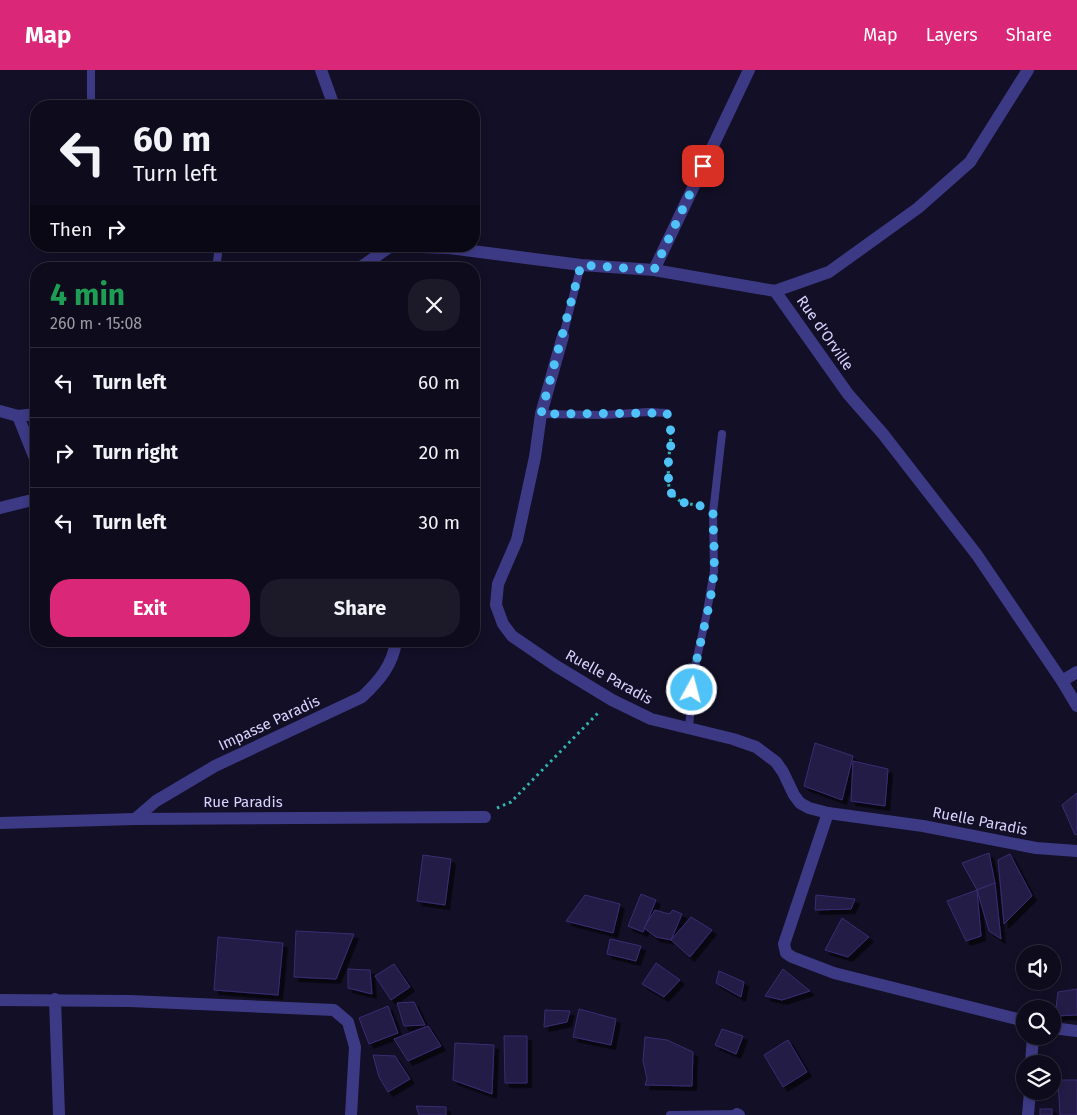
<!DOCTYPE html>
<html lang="en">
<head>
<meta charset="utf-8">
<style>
  :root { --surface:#0e0b1c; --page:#1c1929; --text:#f1f3f6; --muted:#9b9ba3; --line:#2e2b3b; --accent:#db2777 }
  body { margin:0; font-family:"Fira Sans",sans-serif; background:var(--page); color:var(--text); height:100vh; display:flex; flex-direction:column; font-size:19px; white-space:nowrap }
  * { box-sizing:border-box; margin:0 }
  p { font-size:16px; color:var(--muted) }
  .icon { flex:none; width:28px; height:28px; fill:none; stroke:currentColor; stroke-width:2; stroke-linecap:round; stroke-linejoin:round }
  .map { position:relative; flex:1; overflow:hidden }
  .sheet { position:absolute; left:30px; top:192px; width:450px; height:385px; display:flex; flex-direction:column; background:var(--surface); border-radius:20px; box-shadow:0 2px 8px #0003,0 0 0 1px var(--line) }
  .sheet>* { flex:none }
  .banner { position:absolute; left:30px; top:30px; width:450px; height:152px; border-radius:20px; box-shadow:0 2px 8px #0003,0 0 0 1px var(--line); background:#0e0b1c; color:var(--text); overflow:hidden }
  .buttons { position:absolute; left:1016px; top:875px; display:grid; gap:10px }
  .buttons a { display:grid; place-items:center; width:45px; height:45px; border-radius:50%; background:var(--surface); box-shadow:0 2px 8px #0003,0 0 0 1px var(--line); font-size:25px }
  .pin { position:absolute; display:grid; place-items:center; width:42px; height:42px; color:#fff; margin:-21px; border-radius:10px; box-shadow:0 2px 8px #0006 }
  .me { position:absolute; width:55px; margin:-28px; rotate:7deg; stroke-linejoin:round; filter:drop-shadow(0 0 4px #0008) }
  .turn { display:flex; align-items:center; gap:18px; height:105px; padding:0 20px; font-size:22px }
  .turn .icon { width:65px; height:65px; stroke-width:2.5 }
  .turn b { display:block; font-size:35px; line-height:42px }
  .then { display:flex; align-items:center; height:48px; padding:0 20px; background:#0003; gap:10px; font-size:19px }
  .round { display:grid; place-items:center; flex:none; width:52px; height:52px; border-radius:20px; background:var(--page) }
  .head { display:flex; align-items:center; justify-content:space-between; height:85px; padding:0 20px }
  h1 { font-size:30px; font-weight:700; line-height:38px; color:#1e9e55 }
  .primary-button { display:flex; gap:10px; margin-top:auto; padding:10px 20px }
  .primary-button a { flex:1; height:58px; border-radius:20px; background:var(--accent); color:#fff; font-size:20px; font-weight:700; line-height:58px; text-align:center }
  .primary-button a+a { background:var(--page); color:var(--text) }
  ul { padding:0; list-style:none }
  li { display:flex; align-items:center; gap:15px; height:70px; padding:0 20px; border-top:1px solid var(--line) }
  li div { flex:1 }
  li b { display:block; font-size:19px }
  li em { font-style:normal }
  header { display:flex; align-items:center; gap:30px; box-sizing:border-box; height:70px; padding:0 25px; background:var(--accent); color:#fff }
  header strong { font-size:24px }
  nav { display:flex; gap:28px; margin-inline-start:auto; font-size:18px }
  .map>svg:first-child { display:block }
</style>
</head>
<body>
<header>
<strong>Map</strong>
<nav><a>Map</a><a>Layers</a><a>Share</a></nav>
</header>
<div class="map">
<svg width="1077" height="1045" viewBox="0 0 1077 1045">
  <defs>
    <filter id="shadow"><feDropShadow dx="4.5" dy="4.5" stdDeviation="0" flood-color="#0009"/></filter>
  </defs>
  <rect width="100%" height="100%" fill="#130f26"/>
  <g fill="#241b47" stroke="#3b2d73" filter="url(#shadow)">
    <path d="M815,673l38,13 -11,44 -38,-14z"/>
    <path d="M853,691l35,8 -3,37 -34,-5z"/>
    <path d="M1077,723v41l-2,1 -13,-30z"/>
    <path d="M989,783l6,30 -18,7 -15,-27z"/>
    <path d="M1010,784l22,42 -28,28 -6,-64z"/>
    <path d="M423,785l28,4 -6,46 -28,-4z"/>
    <path d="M995,813l6,56 -12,-8 -12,-41z"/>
    <path d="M977,820l4,46 -15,5 -19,-40z"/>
    <path d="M641,824l15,6 -13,32 -15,-6z"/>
    <path d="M585,825l35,9 -7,29 -47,-12z"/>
    <path d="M816,825l39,4 -4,10 -36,1z"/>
    <path d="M655,840l14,4 4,-4 9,4 -11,26 -15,-3 -12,-9z"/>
    <path d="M691,847l21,13 -22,27 -19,-17z"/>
    <path d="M842,848l27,19 -21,20 -23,-7z"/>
    <path d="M296,861l58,3 -18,45 -42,-2z"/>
    <path d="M218,867l65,6 -5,52 -64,-5z"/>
    <path d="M610,869l31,7 -5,15 -29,-7z"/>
    <path d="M656,893l24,17 -16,17 -22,-13z"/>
    <path d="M394,894l16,23 -19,13 -16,-24z"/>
    <path d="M348,899l22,1 2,24 -24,-6z"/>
    <path d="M783,899l27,22 -28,9 -17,-4z"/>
    <path d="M719,901l25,11 -3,15 -25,-14z"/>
    <path d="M1077,919v26l-22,1 3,-24z"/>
    <path d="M414,932l11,23 -21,1 -7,-23z"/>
    <path d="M388,936l10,27 -29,11 -10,-26z"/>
    <path d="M579,939l37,10 -5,26 -38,-8z"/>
    <path d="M545,940l25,1 -3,11 -23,5z"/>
    <path d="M428,956l13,20 -33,15 -14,-22z"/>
    <path d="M722,959l21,7 -7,18 -21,-9z"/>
    <path d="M504,966h23v47h-22z"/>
    <path d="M645,967l22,3 26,12 -1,34 -47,-1 2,-6 -4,-18z"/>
    <path d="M788,970l19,32 -24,15 -19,-32z"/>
    <path d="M455,973l39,2 -2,49 -39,-14z"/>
    <path d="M373,985l22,1 15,23 -22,13 -9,-15z"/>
    <path d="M1058,1010h19v35h-17z"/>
    <path d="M416,1036l30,1v8h-27z"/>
    <rect x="1040" y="1039" width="12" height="6"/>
  </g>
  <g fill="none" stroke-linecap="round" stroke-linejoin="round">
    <g stroke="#2fb8b0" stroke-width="3" stroke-dasharray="2.5 4" stroke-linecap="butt">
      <path d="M669,356l2,11 -3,28 1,26 12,11 19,4"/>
      <path d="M497,738l14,-6 89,-91"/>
    </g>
    <g stroke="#3d3a85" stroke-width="8">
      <path d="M91,36v-36"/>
      <path d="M216,199l3,-23"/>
      <path d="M563,266l18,-71"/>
      <path d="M541,344l63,1 44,-3 19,1"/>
      <path d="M689,657l5,-56 12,-54 8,-46 -1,-58 9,-79"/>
      <path d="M670,1045l67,-1"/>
    </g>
    <g stroke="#3d3a85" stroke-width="12">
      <path d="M321,0l13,36"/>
      <path d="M391,176l58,2 132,17 73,5 121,21 73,103 35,40 94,121 85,126 15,25"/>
      <path d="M358,199l33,-23"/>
      <path d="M654,200l95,-200"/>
      <path d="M775,221l54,-19 89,-64 52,-46 58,-92"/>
      <path d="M563,266l-22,78 -6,43 -18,83 -19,44 -2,21 7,19 9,12 44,30 56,34 39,19 82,20 23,8 20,15 7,10 11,23 6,8 9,5 19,5 95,13 113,22 41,3"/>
      <path d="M0,341l18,5 18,-2"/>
      <path d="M18,346l18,45"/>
      <path d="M0,438l36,-9"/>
      <path d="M1062,611l15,-9"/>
      <path d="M828,743l-44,131 2,9 6,4 42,16 191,48"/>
      <path d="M135,749l21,-18 59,-35 147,-69c17,-16 31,-32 34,-56"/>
      <path d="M0,753l135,-4 350,-2"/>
      <path d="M55,929l4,116"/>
      <path d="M0,930l130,1 204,9 14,12 7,25 -4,68"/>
      <path d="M1052,958l25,3"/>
      <path d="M1031,994l2,-28"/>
      <path d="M737,1044l2,1"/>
      <path d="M1028,1045l2,-24"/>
    </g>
  </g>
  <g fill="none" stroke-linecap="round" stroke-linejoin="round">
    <path stroke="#4fc3f7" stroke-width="9" stroke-dasharray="0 16.2" d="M692,620c4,-40 19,-79 22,-119 1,-19 -1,-39 -1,-58l-7,-6 -25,-5 -12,-11 -1,-26 4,-28 -5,-24 -126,1 40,-149 73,5 49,-104"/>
  </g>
  <g text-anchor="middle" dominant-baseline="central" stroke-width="4" stroke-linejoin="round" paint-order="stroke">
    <g font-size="15" fill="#d9d4ff" stroke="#130f26">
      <text transform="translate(825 263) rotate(55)">Rue d'Orville</text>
      <text transform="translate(609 607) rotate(29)">Ruelle Paradis</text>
      <text transform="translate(269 653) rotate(-25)">Impasse Paradis</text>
      <text x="243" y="732">Rue Paradis</text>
      <text transform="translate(980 751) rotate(11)">Ruelle Paradis</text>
    </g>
  </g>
</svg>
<div class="buttons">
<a><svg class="icon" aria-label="sound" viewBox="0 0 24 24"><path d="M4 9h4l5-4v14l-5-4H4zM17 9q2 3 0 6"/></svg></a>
<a><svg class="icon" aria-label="search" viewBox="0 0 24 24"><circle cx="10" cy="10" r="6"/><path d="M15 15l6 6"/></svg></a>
<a><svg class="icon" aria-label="layers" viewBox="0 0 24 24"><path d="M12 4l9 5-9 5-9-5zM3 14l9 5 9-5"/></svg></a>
</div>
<div class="pin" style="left:703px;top:96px;background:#d93025"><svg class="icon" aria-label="arrive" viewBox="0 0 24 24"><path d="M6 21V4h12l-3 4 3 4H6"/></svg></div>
<svg class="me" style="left:692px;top:620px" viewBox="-20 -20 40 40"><circle r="17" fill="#4fc3f7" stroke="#fff" stroke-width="3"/><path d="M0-11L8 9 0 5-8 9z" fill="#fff"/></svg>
<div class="banner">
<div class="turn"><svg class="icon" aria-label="left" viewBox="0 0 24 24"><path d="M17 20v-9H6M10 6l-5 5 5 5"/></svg><div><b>60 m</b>Turn left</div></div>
<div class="then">Then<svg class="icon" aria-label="right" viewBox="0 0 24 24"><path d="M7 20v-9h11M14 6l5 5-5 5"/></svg></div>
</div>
<section class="sheet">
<div class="head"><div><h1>4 min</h1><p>260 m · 15:08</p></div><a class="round"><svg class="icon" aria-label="close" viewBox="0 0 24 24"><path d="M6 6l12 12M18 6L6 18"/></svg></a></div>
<ul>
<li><svg class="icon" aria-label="left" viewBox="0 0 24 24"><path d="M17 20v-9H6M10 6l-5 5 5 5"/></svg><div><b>Turn left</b></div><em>60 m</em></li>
<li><svg class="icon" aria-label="right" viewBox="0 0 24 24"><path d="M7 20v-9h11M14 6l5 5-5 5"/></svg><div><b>Turn right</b></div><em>20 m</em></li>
<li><svg class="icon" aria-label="left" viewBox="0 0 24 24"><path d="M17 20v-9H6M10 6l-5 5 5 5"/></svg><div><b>Turn left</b></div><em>30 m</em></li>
</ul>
<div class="primary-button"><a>Exit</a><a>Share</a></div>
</section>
</div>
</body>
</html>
